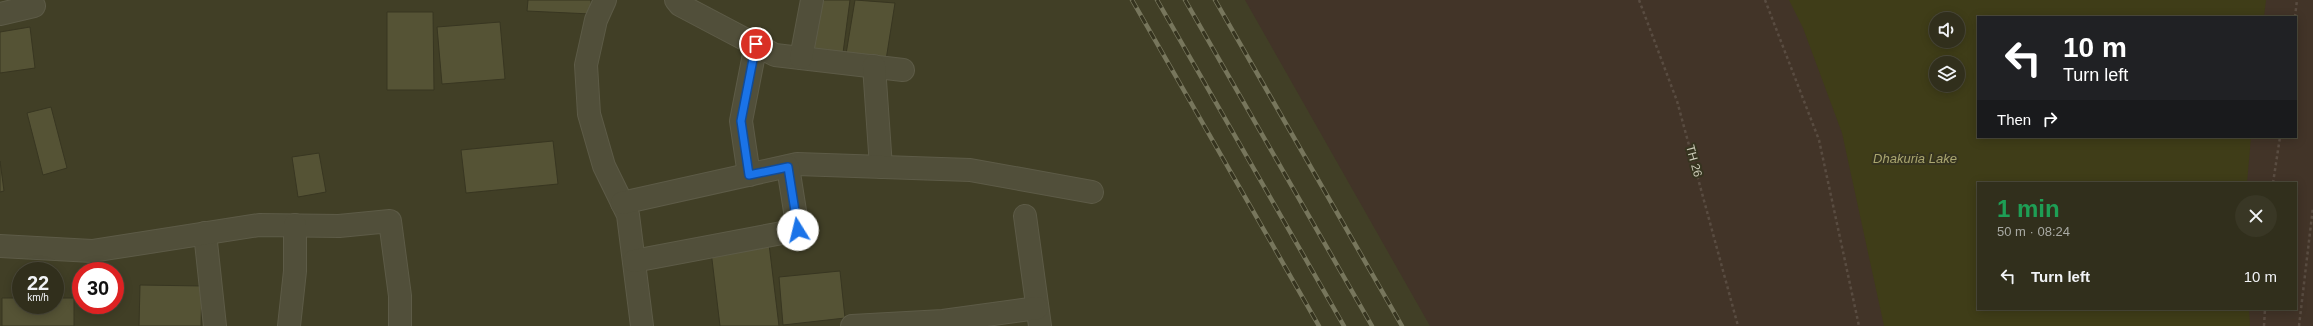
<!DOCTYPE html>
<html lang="en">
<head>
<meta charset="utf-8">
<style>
  :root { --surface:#312f1c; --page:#393725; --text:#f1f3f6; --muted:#a8a9a3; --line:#4c4a3b }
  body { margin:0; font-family:Helvetica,sans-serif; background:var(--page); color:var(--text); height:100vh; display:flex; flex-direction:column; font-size:15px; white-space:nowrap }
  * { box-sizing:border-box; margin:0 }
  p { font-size:13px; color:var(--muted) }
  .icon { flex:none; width:22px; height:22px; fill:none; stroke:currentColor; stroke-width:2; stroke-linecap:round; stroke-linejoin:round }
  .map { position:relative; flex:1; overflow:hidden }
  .details { position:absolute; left:1977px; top:182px; width:320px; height:128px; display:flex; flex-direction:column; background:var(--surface); border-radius:0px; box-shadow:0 2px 10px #0003,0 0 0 1px var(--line) }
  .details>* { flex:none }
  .hud { position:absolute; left:1977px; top:16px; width:320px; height:122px; border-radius:0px; box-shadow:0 2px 10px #0003,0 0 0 1px var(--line); background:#202124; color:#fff; overflow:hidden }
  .buttons { position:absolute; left:1929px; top:12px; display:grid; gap:8px }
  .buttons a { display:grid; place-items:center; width:36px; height:36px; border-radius:50%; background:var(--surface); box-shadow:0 2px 10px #0003,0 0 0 1px var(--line); font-size:20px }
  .speed { position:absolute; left:12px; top:262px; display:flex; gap:8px; font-size:20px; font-weight:700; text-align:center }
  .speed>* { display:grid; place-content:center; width:52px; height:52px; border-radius:50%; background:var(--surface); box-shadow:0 2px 10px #0003,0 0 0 1px var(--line); line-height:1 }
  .speed small { font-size:10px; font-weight:400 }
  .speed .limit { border:6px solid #d22; background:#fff; color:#111 }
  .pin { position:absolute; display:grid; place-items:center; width:34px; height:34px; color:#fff; margin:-17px; border:2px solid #fff; border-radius:50%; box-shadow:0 1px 4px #0007 }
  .me { position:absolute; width:44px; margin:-22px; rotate:351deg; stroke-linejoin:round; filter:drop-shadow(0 0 3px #0008) }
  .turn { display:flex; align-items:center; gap:14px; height:84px; padding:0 20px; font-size:18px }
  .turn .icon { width:52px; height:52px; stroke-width:2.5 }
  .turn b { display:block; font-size:28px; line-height:34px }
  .then { display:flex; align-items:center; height:38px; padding:0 20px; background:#0003; gap:8px; font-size:15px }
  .round { display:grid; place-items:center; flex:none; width:42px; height:42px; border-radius:21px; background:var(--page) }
  .headline { display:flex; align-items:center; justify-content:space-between; height:68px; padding:0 20px }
  h1 { font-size:24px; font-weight:700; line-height:30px; color:#1e9e55 }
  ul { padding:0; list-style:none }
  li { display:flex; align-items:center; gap:12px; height:52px; padding:0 20px }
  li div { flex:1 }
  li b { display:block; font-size:15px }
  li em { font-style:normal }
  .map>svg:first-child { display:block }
</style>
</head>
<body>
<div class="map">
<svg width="2313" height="326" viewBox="0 0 2313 326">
  <rect width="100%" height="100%" fill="#413f26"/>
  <path fill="#423428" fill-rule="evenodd" d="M1245,0h1068v326h-883zM1978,17h318v120h-318zM1936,19h22v22h-22zM1936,63h22v22h-22zM1978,183h318v126h-318z"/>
  <path fill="#3f3d18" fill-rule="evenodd" d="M1789,0h477l-2,17h-286v120h273l-4,46h-269v126h271l1,17h-366l-42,-193 -39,-105zM1936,19h22v22h-22zM1936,63h22v22h-22z"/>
  <g fill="#555335" stroke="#383621">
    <path d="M528,0h63v14l-64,-3z"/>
    <path d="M819,0h31l-7,53 -31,-4z"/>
    <path d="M855,0l40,3 -9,57 -40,-6z"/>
    <path d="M387,12h46l1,78h-47z"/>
    <path d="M500,22l5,57 -63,5 -5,-57z"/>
    <path d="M30,27l5,41 -35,5v-41z"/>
    <path d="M51,107l16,61 -24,7 -16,-62z"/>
    <path d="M553,141l5,43 -92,9 -5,-43z"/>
    <path d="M319,153l7,39 -28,5 -6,-40z"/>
    <path d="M0,161l4,30 -4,1z"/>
    <path d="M769,244l10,82h-59l-9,-75z"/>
    <path d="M840,271l5,47 -62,7 -4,-48z"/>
    <path d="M140,285l62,1 -1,40h-62z"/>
    <path d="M2,298h19v7h34v-7h19v28h-72z"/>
  </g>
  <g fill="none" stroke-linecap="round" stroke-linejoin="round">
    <g stroke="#5d5b47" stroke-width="24">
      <g id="minor">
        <path d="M605,0l-9,20 -10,45 3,49 15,52 24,49 14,111"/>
        <path d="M676,0l4,5 95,50 128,15"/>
        <path d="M0,14l34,-8"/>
        <path d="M801,58l11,-58"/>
        <path d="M874,66l7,101"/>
        <path d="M749,175l-8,-54 15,-77"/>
        <path d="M622,203l175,-39 173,6 122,22"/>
        <path d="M1025,216l15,110"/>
        <path d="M205,233l10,93"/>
        <path d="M0,246l92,5 167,-26 80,1 51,-5 10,75v30"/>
        <path d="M634,261l164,-31 -10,-63"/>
        <path d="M289,326l6,-55v-46"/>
        <path d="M852,326l91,-5 94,-13"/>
      </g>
    </g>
    <g stroke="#594c41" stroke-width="2.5" stroke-dasharray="3 3" stroke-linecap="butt">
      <path d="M1639,0l38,101 61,225"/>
      <path d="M1765,0l54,140 40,186"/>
      <path d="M2295,17l2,-17"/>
      <path d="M2273,183l7,-46"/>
      <path d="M2264,326l1,-17"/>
      <path d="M2299,326l14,-119"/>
    </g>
    <use href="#minor" stroke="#514f3a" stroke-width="22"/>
    <g stroke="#77765c" stroke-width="4.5">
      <g id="rail">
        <path d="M1132,0l187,326"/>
        <path d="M1157,0l187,326"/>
        <path d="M1185,0l187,326"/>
        <path d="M1215,0l187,326"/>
      </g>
    </g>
    <use href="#rail" stroke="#36341f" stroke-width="3" stroke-dasharray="9" stroke-linecap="butt"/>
  </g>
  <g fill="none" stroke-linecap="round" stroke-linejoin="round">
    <g stroke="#114b97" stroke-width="10">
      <path id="route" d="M756,44l-15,77 8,54 39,-8 10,63"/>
    </g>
    <use href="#route" stroke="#1a73e8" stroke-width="7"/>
  </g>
  <g text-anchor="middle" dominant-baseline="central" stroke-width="4" stroke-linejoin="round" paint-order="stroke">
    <g font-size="12" fill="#cbcab7" stroke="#36341f">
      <text transform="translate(1694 161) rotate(75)">TH 26</text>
    </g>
    <g font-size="13" font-style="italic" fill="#aaa670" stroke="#36341f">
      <text x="1915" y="158">Dhakuria Lake</text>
    </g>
  </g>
</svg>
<div class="buttons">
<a><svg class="icon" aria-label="sound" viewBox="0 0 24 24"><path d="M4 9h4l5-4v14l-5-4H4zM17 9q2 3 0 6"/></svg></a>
<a><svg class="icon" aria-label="layers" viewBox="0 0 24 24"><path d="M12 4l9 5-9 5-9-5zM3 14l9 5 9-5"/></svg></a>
</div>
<div class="speed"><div>22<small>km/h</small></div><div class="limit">30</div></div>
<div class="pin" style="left:756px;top:44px;background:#d93025"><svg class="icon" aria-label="arrive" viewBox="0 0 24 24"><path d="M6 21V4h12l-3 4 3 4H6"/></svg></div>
<svg class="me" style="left:798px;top:230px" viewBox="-20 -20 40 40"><circle r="19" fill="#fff"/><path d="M0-13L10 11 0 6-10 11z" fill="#1a73e8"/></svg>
<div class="hud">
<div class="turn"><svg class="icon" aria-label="left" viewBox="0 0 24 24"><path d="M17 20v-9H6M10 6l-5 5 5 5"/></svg><div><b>10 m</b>Turn left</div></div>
<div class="then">Then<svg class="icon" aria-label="right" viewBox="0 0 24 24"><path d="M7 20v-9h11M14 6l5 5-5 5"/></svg></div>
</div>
<section class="details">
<div class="headline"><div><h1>1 min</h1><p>50 m · 08:24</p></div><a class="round"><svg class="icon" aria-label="close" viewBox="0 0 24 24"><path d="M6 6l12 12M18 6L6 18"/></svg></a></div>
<ul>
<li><svg class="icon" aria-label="left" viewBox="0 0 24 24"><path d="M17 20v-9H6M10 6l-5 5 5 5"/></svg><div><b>Turn left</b></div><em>10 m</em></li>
</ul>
</section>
</div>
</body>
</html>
